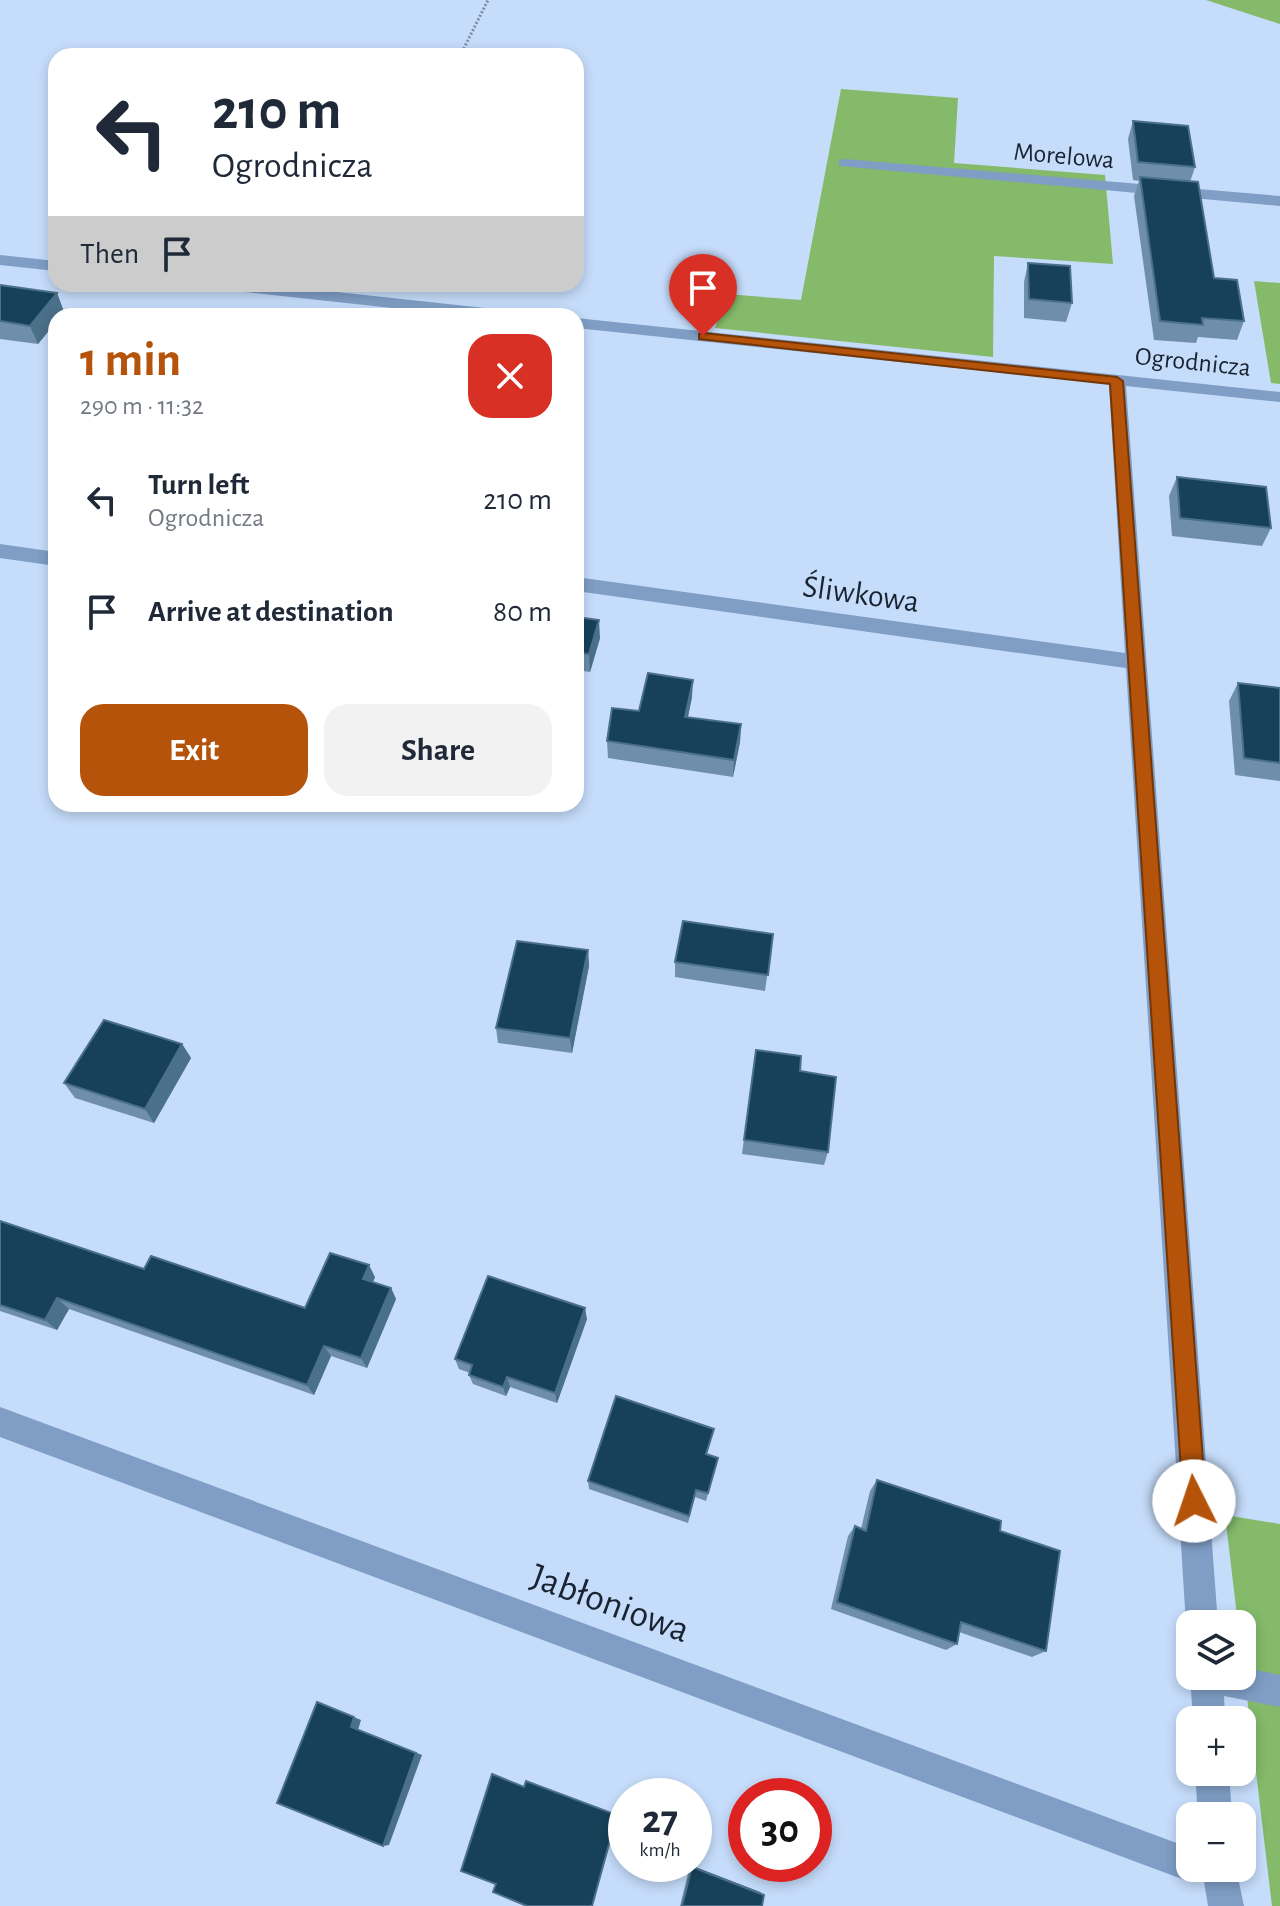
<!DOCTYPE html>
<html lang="en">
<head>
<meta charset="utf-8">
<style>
  :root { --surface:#fff; --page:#f2f2f3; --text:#1f2937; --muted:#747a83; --accent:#b45309 }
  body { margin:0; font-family:"Alegreya Sans",sans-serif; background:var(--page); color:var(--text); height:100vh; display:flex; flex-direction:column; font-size:30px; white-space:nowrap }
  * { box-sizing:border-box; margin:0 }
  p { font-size:26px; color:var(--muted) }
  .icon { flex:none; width:44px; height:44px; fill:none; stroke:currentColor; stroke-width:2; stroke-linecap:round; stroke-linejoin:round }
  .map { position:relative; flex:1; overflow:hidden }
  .sheet { position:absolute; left:48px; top:308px; width:536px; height:504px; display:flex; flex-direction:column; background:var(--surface); border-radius:24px; box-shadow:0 4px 12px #0003 }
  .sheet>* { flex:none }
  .banner { position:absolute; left:48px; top:48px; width:536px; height:244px; border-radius:24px; box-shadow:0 4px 12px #0003; background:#fff; color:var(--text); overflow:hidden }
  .buttons { position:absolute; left:1176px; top:1610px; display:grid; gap:16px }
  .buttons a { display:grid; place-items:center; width:80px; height:80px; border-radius:16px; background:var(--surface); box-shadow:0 4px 12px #0003; font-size:40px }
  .speed { position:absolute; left:608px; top:1778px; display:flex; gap:16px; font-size:40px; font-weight:700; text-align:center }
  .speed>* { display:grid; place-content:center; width:104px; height:104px; border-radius:50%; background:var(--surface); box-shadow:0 4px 12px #0003; line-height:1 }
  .speed small { font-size:20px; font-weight:400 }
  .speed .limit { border:12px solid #d22; background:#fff; color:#111 }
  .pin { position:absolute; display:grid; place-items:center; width:68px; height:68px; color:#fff; margin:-82px -34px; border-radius:50% 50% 50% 0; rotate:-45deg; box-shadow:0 0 8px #0007 }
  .pin .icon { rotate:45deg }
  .me { position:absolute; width:88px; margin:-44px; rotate:356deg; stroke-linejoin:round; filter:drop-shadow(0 0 6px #0008) }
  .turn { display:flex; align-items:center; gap:28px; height:168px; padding:0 32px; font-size:36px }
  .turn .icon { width:104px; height:104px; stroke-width:2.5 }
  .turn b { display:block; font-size:56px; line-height:68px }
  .then { display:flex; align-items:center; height:76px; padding:0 32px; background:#0003; gap:16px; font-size:30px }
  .round { display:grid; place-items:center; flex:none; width:84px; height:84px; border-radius:24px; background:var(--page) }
  .summary { display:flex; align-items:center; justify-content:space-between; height:136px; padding:0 32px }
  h1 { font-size:48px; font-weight:700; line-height:60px; color:var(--accent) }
  .cta { display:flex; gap:16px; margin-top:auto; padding:16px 32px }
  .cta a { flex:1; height:92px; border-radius:24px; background:var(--accent); color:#fff; font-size:32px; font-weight:700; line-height:92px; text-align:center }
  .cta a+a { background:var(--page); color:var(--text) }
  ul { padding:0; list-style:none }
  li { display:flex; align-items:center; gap:24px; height:112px; padding:0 32px }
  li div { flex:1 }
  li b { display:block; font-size:30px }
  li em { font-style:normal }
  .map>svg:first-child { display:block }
</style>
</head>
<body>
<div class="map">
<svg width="1280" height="1906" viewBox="0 0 1280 1906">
  <rect width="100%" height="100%" fill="#c5dcfa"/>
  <g fill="#84ba6a">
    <path d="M1206,0h74v24z"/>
    <path d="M841,89l117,9 -4,65 151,12 8,89 -119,-8 -1,101 -278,-29 11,-34 75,6z"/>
    <path d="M1254,281l26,2v101l-9,-1z"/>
    <path d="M1225,1515l55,9v382h-8l-30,-251v-31h-4z"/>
  </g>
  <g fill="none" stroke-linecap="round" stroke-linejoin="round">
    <path stroke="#7c8da4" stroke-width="3" stroke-dasharray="2 2" stroke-linecap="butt" d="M460,56l28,-56"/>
    <g fill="#7f9dc5" fill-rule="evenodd">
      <path d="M844,159l436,37v10l-441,-40v-6z"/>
      <path d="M0,255l56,6v10l-56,-6z"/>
      <path d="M210,284h53l249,27 8,5h-54l-248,-27z"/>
      <path d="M576,318l704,74v10l-154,-16 92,1238h-28v9l-4,-9 -60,-956 -550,-77v-14l549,76 -16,-269 -533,-56z"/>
      <path d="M0,544l56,8v14l-56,-8z"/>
      <path d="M0,1407l1190,441v20h46l8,38h-36l-5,-31 -13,7 -1190,-445z"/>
      <path d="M1242,1667l38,8v32l-56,-11 1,24h-32l-3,-44v-1l52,1z"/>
      <path d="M1195,1772h34l3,44h-34z"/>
    </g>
  </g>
  <g fill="#6e8eaa">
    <path d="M1133,121l62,46 -5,15 24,96 30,43 -7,19 -39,-3 -2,6 -42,-3 -20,-144 5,-15 -6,-1 -5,-41z"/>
    <path d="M1028,263l44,40 -6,19 -42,-4v-36z"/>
    <path d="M0,285l57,8 7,19 -3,4h-5v6l-18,22 -38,-5z"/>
    <path d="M1177,477l94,51 -9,18 -90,-10 -3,-40z"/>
    <path d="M576,617l24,21 -10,34 -14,-2z"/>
    <path d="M1238,683l42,5v93l-45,-6 -6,-74z"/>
    <path d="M692,697l-4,20 53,7 -1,18 -7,35 -125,-19 -1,-17 32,-30z"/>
    <path d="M773,934l-8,57 -90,-14v-15z"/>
    <path d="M588,950l1,16 -17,87 -74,-10 -2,-15z"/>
    <path d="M182,1044l9,14 -37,65 -79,-25 -11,-15z"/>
    <path d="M756,1050l44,21 28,81 -4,13 -82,-11z"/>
    <path d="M0,1221l144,48 161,39 70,-31 -2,5 18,6 5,11 -29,69 -36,-12 -17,39 -245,-86 -12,21 -57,-19z"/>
    <path d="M587,1319l-30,84 -47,-16 -4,9 -33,-12 -4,-9 1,-2 -11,-4 -4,-10z"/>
    <path d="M714,1429l-7,25 9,12 -10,35 -11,-4 -7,26 -99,-34 -1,-8z"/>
    <path d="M877,1480l123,51 46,120 -14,6 -73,-25 -2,12 -11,6 -115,-41 17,-73 7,-10 6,3 9,-38z"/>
    <path d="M690,1865l70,27 4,3 -2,11h-82z"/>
  </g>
  <g fill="#4b7089">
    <path d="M57,293l7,19 -3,4h-5v6l-18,22 -8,-18z"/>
    <path d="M599,620l1,18 -10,34 -1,-18z"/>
    <path d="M693,680l-1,17 -8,38 1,-18z"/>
    <path d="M741,724l-1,18 -7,35 1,-17z"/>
    <path d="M588,950l1,16 -17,87 -2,-15z"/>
    <path d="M182,1044l9,14 -37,65 -9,-14z"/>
    <path d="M369,1265l6,12 -6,13 -6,-11z"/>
    <path d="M391,1288l5,11 -29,69 -6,-10z"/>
    <path d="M57,1298l12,11 -12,21 -12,-10z"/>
    <path d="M585,1308l2,11 -30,84 -2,-10z"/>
    <path d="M324,1346l7,10 -17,39 -7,-10z"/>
    <path d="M507,1377l3,10 -4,9 -3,-9z"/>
    <path d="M317,1702l44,18 -3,10 64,25 -33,90 -6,1z"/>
    <path d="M690,1865l70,27 4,3 -72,-28z"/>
  </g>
  <g fill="#174159" stroke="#4b7089" stroke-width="2">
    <path d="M1133,121l55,5 7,41 -57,-5z"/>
    <path d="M1140,177l58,5 16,96 23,2 7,41 -42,-3 1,7 -43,-4z"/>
    <path d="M1028,263l42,3 2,37 -43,-4z"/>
    <path d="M0,285l57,8 -27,33 -30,-5z"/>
    <path d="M1177,477l89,10 5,41 -91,-10z"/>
    <path d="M576,617l23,3 -10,34 -13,-1z"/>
    <path d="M648,673l45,7 -8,37 56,7 -7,36 -127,-19 5,-33 27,3z"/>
    <path d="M1238,683l42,5v75l-36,-5z"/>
    <path d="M683,921l90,13 -5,41 -93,-13z"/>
    <path d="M517,941l71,9 -18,88 -74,-10z"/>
    <path d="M104,1020l78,24 -37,65 -81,-26z"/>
    <path d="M756,1050l45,6 -1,15 36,6 -8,75 -84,-12z"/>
    <path d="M0,1221l144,48 7,-13 154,52 25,-55 39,12 -6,14 28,9 -30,70 -37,-12 -17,39 -250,-87 -12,22 -45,-15z"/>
    <path d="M488,1276l97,32 -30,85 -48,-16 -4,10 -34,-12 3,-10 -17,-6z"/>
    <path d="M616,1396l98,33 -8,25 12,4 -10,35 -12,-3 -7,26 -101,-35z"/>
    <path d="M877,1480l124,41 -1,10 60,20 -14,100 -85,-29 -4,22 -120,-42 18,-76 11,5z"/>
    <path d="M317,1702l37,15 -3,10 65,26 -33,93 -106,-43z"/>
    <path d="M492,1774l32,13 2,-6 91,34 -25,91h-65l-34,-14 3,-8 -35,-13z"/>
    <path d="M692,1867l72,28 -2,11h-80z"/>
  </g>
  <path fill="#b45309" stroke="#753606" stroke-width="2" d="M703,333l414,44 6,4 83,1120 -3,8 -9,3 -8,-3 -3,-8 -73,-1117 -411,-45v-5z"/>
  <g text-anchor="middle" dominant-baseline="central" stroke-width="8" stroke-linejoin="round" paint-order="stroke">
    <g font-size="26" fill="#192331" stroke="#c5dcfa">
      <text transform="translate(1064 156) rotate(5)">Morelowa</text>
      <text transform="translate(1193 362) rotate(6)">Ogrodnicza</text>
    </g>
    <g font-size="32" fill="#192331" stroke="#c5dcfa">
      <text transform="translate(861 594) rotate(8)">Śliwkowa</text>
    </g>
    <g font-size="38" fill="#192331" stroke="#c5dcfa">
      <text transform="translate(610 1604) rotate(20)">Jabłoniowa</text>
    </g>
  </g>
</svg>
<div class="buttons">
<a><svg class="icon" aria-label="layers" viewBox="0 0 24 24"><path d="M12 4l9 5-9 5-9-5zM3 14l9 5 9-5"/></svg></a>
<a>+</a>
<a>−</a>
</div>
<div class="speed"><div>27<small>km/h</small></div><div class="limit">30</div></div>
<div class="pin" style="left:703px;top:336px;background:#d93025"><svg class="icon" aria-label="arrive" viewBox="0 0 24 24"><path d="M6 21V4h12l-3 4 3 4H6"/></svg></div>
<svg class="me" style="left:1194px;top:1501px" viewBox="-20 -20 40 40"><circle r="19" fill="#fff"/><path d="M0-13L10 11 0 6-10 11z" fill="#b45309"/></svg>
<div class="banner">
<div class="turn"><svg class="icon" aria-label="left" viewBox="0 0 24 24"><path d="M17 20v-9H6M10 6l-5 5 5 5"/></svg><div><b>210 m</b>Ogrodnicza</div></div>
<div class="then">Then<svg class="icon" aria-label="arrive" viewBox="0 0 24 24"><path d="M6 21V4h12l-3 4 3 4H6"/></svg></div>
</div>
<section class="sheet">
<div class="summary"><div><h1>1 min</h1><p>290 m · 11:32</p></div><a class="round" style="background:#d93025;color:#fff"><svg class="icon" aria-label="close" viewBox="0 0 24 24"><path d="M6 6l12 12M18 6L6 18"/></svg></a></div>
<ul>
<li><svg class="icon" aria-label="left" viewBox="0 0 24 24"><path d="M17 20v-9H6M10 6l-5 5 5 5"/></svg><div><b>Turn left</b><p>Ogrodnicza</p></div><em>210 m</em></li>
<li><svg class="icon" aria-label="arrive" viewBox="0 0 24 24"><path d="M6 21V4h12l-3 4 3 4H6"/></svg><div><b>Arrive at destination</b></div><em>80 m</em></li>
</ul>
<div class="cta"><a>Exit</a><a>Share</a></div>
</section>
</div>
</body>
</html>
